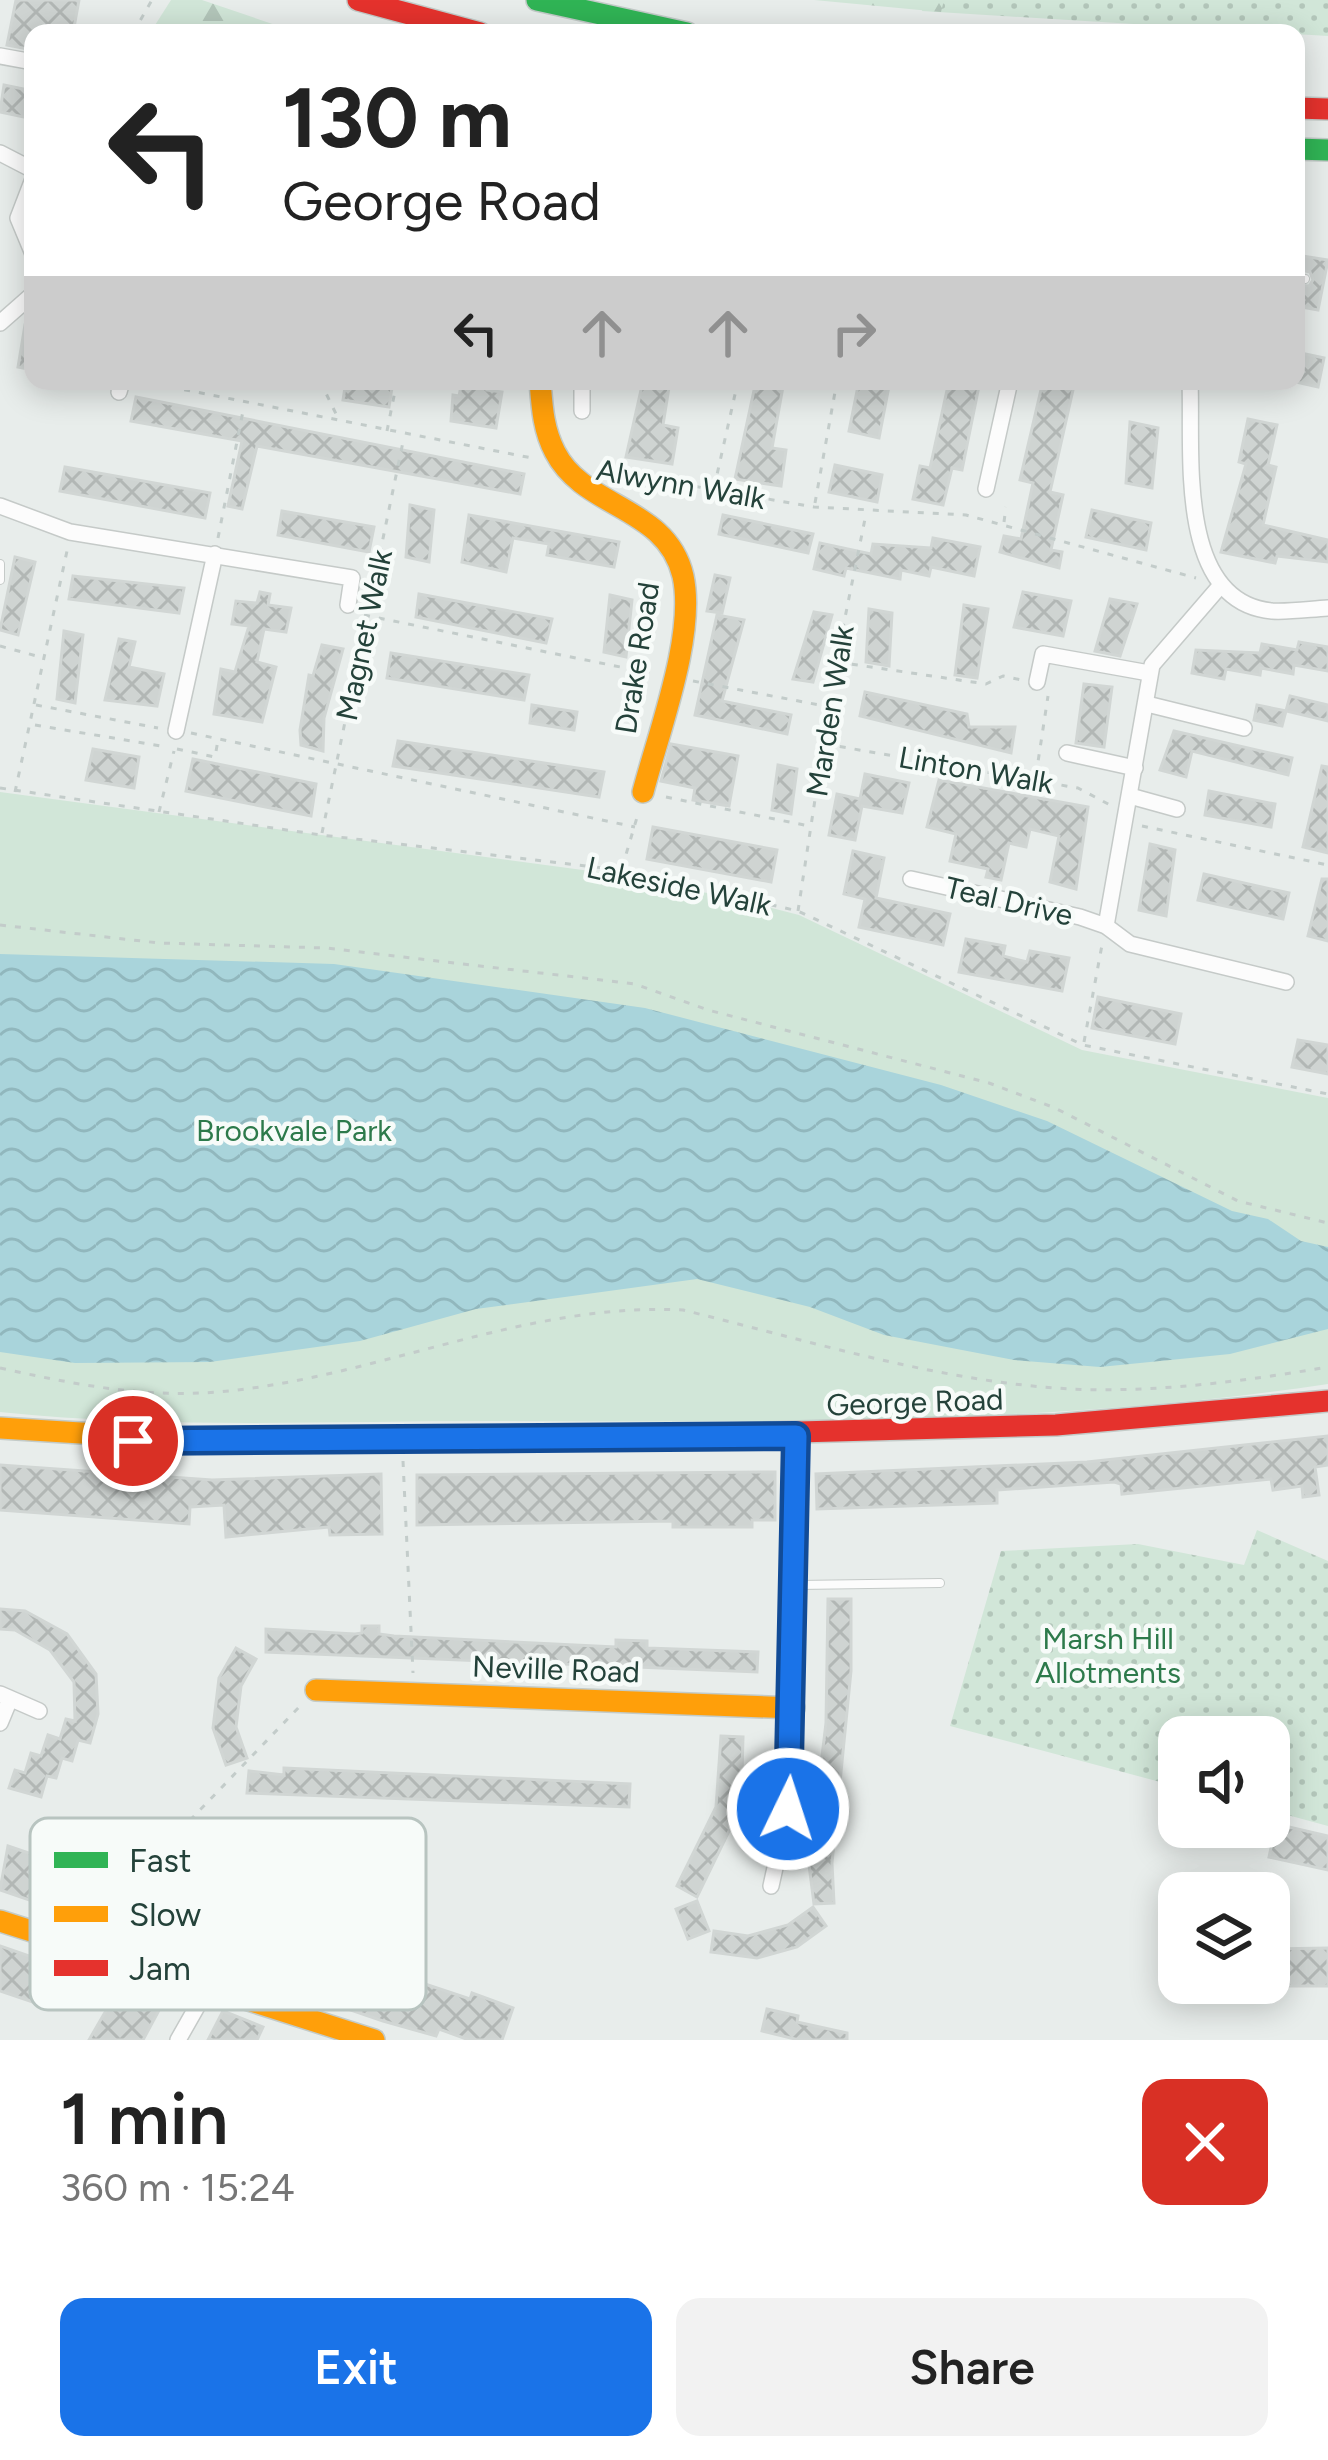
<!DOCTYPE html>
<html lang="en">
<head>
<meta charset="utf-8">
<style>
  :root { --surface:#fff; --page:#f2f2f2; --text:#222; --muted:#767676; --accent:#1a73e8 }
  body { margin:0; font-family:Figtree,sans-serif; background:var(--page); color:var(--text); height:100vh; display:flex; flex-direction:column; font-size:45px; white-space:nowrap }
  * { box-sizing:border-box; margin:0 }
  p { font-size:39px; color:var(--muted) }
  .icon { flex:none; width:66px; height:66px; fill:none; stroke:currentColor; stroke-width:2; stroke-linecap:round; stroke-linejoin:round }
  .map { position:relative; height:2040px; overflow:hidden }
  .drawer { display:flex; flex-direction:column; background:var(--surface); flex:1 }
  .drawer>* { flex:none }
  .banner { position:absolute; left:24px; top:24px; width:1281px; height:366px; border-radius:24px; box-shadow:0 6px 30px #0003; background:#fff; color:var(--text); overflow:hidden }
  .buttons { position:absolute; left:1158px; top:1716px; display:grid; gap:24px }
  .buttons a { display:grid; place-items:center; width:132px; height:132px; border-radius:24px; background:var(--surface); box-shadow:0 6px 30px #0003; font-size:60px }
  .pin { position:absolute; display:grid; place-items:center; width:102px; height:102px; color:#fff; margin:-51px; border:6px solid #fff; border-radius:50%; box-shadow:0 3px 12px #0007 }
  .me { position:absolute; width:132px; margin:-66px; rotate:4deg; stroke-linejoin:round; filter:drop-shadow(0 0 9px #0008) }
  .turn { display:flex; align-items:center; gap:42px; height:252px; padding:0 60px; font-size:54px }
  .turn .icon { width:156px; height:156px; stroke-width:2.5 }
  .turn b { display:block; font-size:84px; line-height:102px }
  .lanes { display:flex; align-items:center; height:114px; padding:0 60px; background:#0003; justify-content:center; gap:60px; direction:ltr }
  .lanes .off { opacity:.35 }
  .round { display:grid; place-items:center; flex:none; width:126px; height:126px; border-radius:24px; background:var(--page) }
  .headline { display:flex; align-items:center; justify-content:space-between; height:204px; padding:0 60px }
  h1 { font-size:72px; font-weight:600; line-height:90px }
  .cta { display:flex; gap:24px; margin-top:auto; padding:24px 60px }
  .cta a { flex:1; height:138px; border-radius:24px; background:var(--accent); color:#fff; font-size:48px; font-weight:600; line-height:138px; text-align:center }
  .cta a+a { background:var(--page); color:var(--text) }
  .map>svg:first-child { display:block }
</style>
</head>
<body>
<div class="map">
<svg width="1328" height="2040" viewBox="0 0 1328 2040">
  <defs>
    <pattern id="grass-dots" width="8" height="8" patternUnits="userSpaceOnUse" patternTransform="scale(3)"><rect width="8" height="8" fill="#d1e6d8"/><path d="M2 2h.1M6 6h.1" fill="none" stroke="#b3c6ba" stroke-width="1.8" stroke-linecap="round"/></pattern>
    <pattern id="forest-firs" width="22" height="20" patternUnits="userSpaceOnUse" patternTransform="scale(3)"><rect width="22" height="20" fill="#d1e6d8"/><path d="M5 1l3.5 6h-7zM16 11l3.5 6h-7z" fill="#b3c6ba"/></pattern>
    <pattern id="water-waves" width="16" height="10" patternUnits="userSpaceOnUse" patternTransform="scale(3)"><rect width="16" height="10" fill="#a9d4db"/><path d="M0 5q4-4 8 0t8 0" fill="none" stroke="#91b7bd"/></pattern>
    <pattern id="building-cross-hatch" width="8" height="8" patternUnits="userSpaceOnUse" patternTransform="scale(3)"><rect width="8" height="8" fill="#cfd4d2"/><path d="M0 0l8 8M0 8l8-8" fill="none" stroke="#b2b7b5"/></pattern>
  </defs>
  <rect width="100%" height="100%" fill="#e8edeb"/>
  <g fill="url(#grass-dots)">
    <path d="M925,0h403v36l-406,-25z"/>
    <path d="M1257,1530l71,31v265l-59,-16v-73h-90v50l-229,-61 51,-175 137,-7 106,21z"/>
  </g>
  <g fill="url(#forest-firs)">
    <path d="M171,0h31l97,33h-149z"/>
    <path d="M814,0h130l-3,12z"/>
  </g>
  <path fill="#d1e6d8" d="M0,792l620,83 121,25 58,15 283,135 246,48v286c-275,41 -559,38 -837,37 -164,0 -327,8 -491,-9z"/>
  <path fill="url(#water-waves)" d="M0,954l334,10 311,44 296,77 106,36 185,90 36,8 33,22 27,6v82l-98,25 -130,13 -86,-7 -130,-25 -74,-28 -113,-28 -221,30 -116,32 -150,21 -135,1 -75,-11z"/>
  <g fill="url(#building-cross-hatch)" stroke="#d1d6d4" stroke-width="3">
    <path d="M16,0h63l-6,33h-40v17l-26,-5z"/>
    <path d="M4,85l29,6v28l-33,-7z"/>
    <path d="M1296,255l32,5 -10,50 -22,-4v-21l13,1 4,-6 -3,-8 -14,-3z"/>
    <path d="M25,325l8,1v44l-15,-3z"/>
    <path d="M1296,352l28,6 -6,29 -22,-5z"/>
    <path d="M346,381h47l-4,26 -46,-7z"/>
    <path d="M462,381h27l-2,9 15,2 -6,36 -45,-7 2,-26 6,1z"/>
    <path d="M643,381h27l-7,44 15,3 -6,36 -46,-7z"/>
    <path d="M756,381h28l-12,67 14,2 -5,36 -46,-7z"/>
    <path d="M859,381h31l-11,57 -30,-7z"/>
    <path d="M949,381h31l-18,89 -10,-2 -9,37 -30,-6 7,-33 10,2z"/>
    <path d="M1043,381h32l-25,111 13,3 -12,55 11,2 -3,16 -59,-16 4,-16 17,3 12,-56 -13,-3z"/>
    <path d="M136,397l388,77 -4,20 -263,-48 -15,63 -14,-3 14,-65 -111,-20z"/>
    <path d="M1248,419l29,6 -9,40 8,2 -13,58 65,15v22l-51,-6 -2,7 -54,-11 25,-88 -7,-2z"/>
    <path d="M1130,422l28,6 -6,60 -26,-5z"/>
    <path d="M835,465l47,10 -5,27 -48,-10z"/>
    <path d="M65,467l145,26 -5,25 -145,-27z"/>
    <path d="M410,505l24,5 -5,52 -23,-5z"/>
    <path d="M1092,510l59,13 -5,27 -60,-13z"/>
    <path d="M282,511l92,16 -5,25 -91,-17z"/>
    <path d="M469,515l150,27 -5,25 -67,-12 2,-11 -36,-6 -7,34 -44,-10z"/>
    <path d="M723,515l90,19 -5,19 -89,-19z"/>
    <path d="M933,538l47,9 -6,29 -43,-9 -2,9 -28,-6 -1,9 -54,-11 -2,8 -30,-7 6,-26 51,11 2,-10 58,4z"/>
    <path d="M15,557l20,5 -17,73 -18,-5z"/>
    <path d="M715,575l15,3 -8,35 -15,-2z"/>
    <path d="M73,576l111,12 -5,25 -110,-14z"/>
    <path d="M260,592l10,2 -2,11 23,3 -5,24 -22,-3 -7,33 19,5 -14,55 -48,-8 7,-45 14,3 14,-46 -17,-2 4,-23 21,2z"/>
    <path d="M1023,592l48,9 -8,35 -49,-9z"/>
    <path d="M419,594l133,25 -6,24 -130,-26z"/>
    <path d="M610,595l22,5 -6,57 -22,-5z"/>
    <path d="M1110,599l27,5 -17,52 -25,-5z"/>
    <path d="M964,605l24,4 -11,69 -22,-3z"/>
    <path d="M869,609l23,4 -3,53 -23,-4z"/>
    <path d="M814,612l18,3 -19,67 -20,-3z"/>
    <path d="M717,615l27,5 -22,81 69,14 -4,19 -92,-19z"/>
    <path d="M64,631l19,4 -8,68 -18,-4z"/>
    <path d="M119,639l16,3 -6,25 35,7 -7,32 -52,-6z"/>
    <path d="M1299,642l29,5v24l-34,-6 -1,9 -32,-6 -1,7 -34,-6 -2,10 -32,-6 4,-23 64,3 2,-9 35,6z"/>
    <path d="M322,645l21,4 -19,69 -1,33 -22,-6 -1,-15 9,-55 4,1z"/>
    <path d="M391,653l138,22 -5,25 -137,-22z"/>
    <path d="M1084,684l28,3 -8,60 -28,-4z"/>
    <path d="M865,692l102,22 2,13h46l-4,26 -151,-37z"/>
    <path d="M1290,696l38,9v16l-42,-10z"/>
    <path d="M532,705l45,7 -3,18 -44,-7z"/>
    <path d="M1257,705l29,6 -4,15 -28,-6z"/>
    <path d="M1174,731l118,27 -4,17 -96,-24 -6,26 -26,-7z"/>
    <path d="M398,741l206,31 -5,25 -206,-31z"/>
    <path d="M671,744l67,12 -9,50 -36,-6 2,-12 -34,-7z"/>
    <path d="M93,749l46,8 -5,31 -48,-8z"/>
    <path d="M193,759l123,25 -5,32 -125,-25z"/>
    <path d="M778,765l19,4 -6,45 -19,-4z"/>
    <path d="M1322,766l6,1v86l-25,-6z"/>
    <path d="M865,774l44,9 -7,30 -40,-7 -7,34 -26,-5 8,-41 23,5z"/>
    <path d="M939,780l149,27 -12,82 -26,-7 9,-46 -29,-7 -4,18 -17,-4 -8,37 -15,-3 2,-8 -38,-8 6,-27 -29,-7z"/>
    <path d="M1209,791l66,13 -4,23 -66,-12z"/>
    <path d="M653,827l124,23 -6,32 -124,-23z"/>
    <path d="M1150,844l25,6 -9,66 -27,-6z"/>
    <path d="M853,851l31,7 -8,40 74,16 -7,31 -84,-18 6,-28 -21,-5z"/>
    <path d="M1204,874l85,19 -6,26 -85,-19z"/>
    <path d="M1322,879h6v62l-20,-5z"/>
    <path d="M966,939l39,7 -2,10 24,6 3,-11 39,7 -7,33 -103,-19z"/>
    <path d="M1098,997l83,17 -6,30 -83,-16z"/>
    <path d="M1298,1040l30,5v29l-36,-7z"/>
    <path d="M1328,1436v29l-13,2 4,28 -16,2 -1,-11 -29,4 -2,-11 -149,15 -1,-10 -7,-2 -117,8v13l-180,6 -1,-35 271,-12z"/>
    <path d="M0,1465l212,15 169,-6 1,60 -52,1 -1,-8 -103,10 -2,-32 -34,2 -1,17 -189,-14z"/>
    <path d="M775,1472v48h-23v7h-79v-6l-256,4v-50z"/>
    <path d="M828,1599h23v72l-19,192 2,40 -20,1 -5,-39 17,-142z"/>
    <path d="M0,1609l25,2 42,23 29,40 2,40 -8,29 -12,-3 -6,21 -10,-3 -6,20 -9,-2 -6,21 -32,-9 6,-18 10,3 6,-20 10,3 7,-21 12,4 6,-20 9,2 -1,-39 -24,-32 -35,-20 -15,-1z"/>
    <path d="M362,1626h17v8l15,2 222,11v-7l31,1v7l111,4 -1,20 -491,-20v-23l89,5 7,-1z"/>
    <path d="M236,1648l20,11 -15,27 -5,41 11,31 -21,7 -13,-37 6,-50z"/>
    <path d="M721,1736l22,1 -1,37 -11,53 -34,70 -20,-11 39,-79z"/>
    <path d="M284,1768l346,16 -1,23 -382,-14 2,-22 35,4z"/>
    <path d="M1276,1824l52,12v34l-59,-13z"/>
    <path d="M8,1846l47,16 -6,16 78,28 5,-13 26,9 11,-9 165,55 4,-13 16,6 -4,11 23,8 -2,6 99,33 2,-6 41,15 -11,32h-33l-30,-11 -3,7 -53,-15 -383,-131z"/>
    <path d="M697,1901l12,30 -21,8 -12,-30z"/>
    <path d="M813,1907l13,19 -29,21 -40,11 -46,-6 3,-21 34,5 40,-11z"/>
    <path d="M0,1946l55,19 -8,25 -9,-2 -5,14 -33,-11z"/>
    <path d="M1328,1948v38h-59v-37z"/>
    <path d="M114,1983l20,12 6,-10 25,14 -22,41h-54l22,-38 -5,-3z"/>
    <path d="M767,2009l31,7 -1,6 50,11v7h-48l-37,-9z"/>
    <path d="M223,2011l40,16 -6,13h-49z"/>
  </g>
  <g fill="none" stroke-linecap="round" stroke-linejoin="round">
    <g stroke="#c5cac8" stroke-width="10">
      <g id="lane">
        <path d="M1296,277l9,2"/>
        <path d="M0,564v16"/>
        <path d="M798,1585l142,-2"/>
      </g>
    </g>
    <g stroke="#c5cac8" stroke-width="18">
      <g id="street">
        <path d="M0,56l33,6"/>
        <path d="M0,153l33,17"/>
        <path d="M33,179l-15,39 15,36"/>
        <path d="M0,323l33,-29"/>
        <path d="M1190,381c3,69 -15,221 82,230 18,1 38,-2 56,-3"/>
        <path d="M119,392l3,-11"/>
        <path d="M582,411v-30"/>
        <path d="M986,489l24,-108"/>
        <path d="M0,506l70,26 282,46 -4,27"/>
        <path d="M1037,682l6,-28 106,19"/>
        <path d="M1147,704l97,24"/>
        <path d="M176,731l39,-177"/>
        <path d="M1067,753l68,15"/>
        <path d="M1130,796l47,13"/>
        <path d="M911,879l169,38 26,9 24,18 156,38"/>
        <path d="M1106,926l46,-261 69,-80"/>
        <path d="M0,1694l39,17"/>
        <path d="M0,1723l10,-24"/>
        <path d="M771,1886c35,-146 24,-301 25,-450"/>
        <path d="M178,2040l29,-51"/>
      </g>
    </g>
    <g stroke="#c3cbc8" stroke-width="24">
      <g id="fast">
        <path d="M537,0l150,33"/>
        <path d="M1296,149l32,1"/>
      </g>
    </g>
    <g stroke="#c3cbc8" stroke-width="24">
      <g id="slow">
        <path d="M540,381c2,25 3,48 15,71 29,57 112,54 128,124 13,59 -25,158 -40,216"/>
        <path d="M0,1428l225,14 427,-6"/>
        <path d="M316,1690l478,18"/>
        <path d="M0,1921l374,119"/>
      </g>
    </g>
    <g stroke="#c3cbc8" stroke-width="24">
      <g id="jam">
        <path d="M358,0l122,33"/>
        <path d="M1296,108l32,1"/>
        <path d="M652,1436l404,-11 272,-24"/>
      </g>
    </g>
    <g stroke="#c3ccca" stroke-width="3" stroke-dasharray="6 9" stroke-linecap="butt">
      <path d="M133,33l19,-33"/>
      <path d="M140,381l397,78"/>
      <path d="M320,381l19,39"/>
      <path d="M387,431l10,-50"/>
      <path d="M606,471l208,36 152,8 230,63"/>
      <path d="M714,488l24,-107"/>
      <path d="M815,503l22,-122"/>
      <path d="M1004,522l2,-15"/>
      <path d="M218,538l26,-132"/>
      <path d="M364,615l291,59"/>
      <path d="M0,646l44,12"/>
      <path d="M837,662l149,22 17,-8 19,4"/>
      <path d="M693,681l137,26"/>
      <path d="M36,705l122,23"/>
      <path d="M35,725l132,22"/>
      <path d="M191,733l444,94"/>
      <path d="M825,744l253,44 32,17"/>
      <path d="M177,749l38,8 3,-17"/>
      <path d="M1036,775l12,-79"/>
      <path d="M0,788l321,47 300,35 64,15 113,26 285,134 245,49"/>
      <path d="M15,792l52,-241"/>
      <path d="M666,797l143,29"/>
      <path d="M159,812l15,-61"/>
      <path d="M1142,826l186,39"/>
      <path d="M322,833l82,-396"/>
      <path d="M622,868l16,-54"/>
      <path d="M798,911l38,-249 30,-148"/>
      <path d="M0,925l159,18 167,5 309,36 73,26 281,73 66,25 183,93 90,22"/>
      <path d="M1084,1042l18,-97"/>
      <path d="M0,1368c73,16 142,30 217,24 158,-13 306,-90 466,-82 127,31 257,72 388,79 84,4 174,-8 257,-22"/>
      <path d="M403,1461l10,212"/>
      <path d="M136,1942l36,-103 130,-135"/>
    </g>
    <use href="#lane" stroke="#fcfcfc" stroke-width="8"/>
    <use href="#street" stroke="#fcfcfc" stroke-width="15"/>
    <use href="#fast" stroke="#30b455" stroke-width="21"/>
    <use href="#slow" stroke="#ff9f0a" stroke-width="21"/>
    <use href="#jam" stroke="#e5322d" stroke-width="21"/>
  </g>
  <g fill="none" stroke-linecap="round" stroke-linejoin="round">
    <g stroke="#114b97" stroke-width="30">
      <path id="route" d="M133,1441l663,-5 -8,373"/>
    </g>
    <use href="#route" stroke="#1a73e8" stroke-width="21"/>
  </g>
  <g text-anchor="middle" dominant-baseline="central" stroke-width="9" stroke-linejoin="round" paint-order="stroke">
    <g font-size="30" fill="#24423a" stroke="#f7fbf9">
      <text transform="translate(681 484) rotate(10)">Alwynn Walk</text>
      <text transform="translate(364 635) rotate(-78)">Magnet Walk</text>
      <text transform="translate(637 658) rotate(-81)">Drake Road</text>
      <text transform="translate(830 711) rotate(-81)">Marden Walk</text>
      <text transform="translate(976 770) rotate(10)">Linton Walk</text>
      <text transform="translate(679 886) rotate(12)">Lakeside Walk</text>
      <text transform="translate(1009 901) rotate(13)">Teal Drive</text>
      <text transform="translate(915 1402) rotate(-2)">George Road</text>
      <text transform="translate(556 1669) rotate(2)">Neville Road</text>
    </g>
    <g font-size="30" fill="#2d7a4b" stroke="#f7fbf9">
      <text x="294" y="1130">Brookvale Park</text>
      <text x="1108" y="1638">Marsh Hill<tspan x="1108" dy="34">Allotments</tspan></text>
    </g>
  </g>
  <rect x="30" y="1818" width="396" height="192" rx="18" fill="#f7fbf9" stroke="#b8c4c0" stroke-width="3"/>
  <rect x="54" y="1852" width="54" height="16" fill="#30b455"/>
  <rect x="54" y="1906" width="54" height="16" fill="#ff9f0a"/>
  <rect x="54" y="1960" width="54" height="16" fill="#e5322d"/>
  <g font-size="33" fill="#24423a">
    <text x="129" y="1872">Fast</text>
    <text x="129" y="1926">Slow</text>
    <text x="129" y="1980">Jam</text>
  </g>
</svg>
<div class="buttons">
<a><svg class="icon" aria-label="sound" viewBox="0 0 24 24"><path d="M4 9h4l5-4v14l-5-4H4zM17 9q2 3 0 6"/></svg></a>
<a><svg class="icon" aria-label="layers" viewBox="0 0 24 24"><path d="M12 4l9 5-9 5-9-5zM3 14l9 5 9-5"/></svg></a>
</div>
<div class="pin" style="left:133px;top:1441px;background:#d93025"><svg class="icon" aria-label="arrive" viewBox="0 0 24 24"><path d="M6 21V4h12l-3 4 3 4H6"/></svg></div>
<svg class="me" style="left:788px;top:1809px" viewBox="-20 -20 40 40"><circle r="17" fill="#1a73e8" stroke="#fff" stroke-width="3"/><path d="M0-11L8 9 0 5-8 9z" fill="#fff"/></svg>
<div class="banner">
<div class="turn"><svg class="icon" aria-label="left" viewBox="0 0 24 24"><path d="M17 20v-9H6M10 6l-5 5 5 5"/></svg><div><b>130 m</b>George Road</div></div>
<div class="lanes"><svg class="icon" aria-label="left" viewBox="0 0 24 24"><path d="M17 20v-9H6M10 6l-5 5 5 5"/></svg><svg class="icon off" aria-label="ahead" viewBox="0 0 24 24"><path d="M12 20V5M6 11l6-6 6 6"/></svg><svg class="icon off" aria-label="ahead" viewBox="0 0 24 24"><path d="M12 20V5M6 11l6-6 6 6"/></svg><svg class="icon off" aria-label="right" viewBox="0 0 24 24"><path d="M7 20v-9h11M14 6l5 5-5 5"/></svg></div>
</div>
</div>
<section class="drawer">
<div class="headline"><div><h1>1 min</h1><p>360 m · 15:24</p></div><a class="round" style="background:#d93025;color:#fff"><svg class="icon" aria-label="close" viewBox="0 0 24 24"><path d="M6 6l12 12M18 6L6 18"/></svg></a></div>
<div class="cta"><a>Exit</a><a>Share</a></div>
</section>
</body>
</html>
